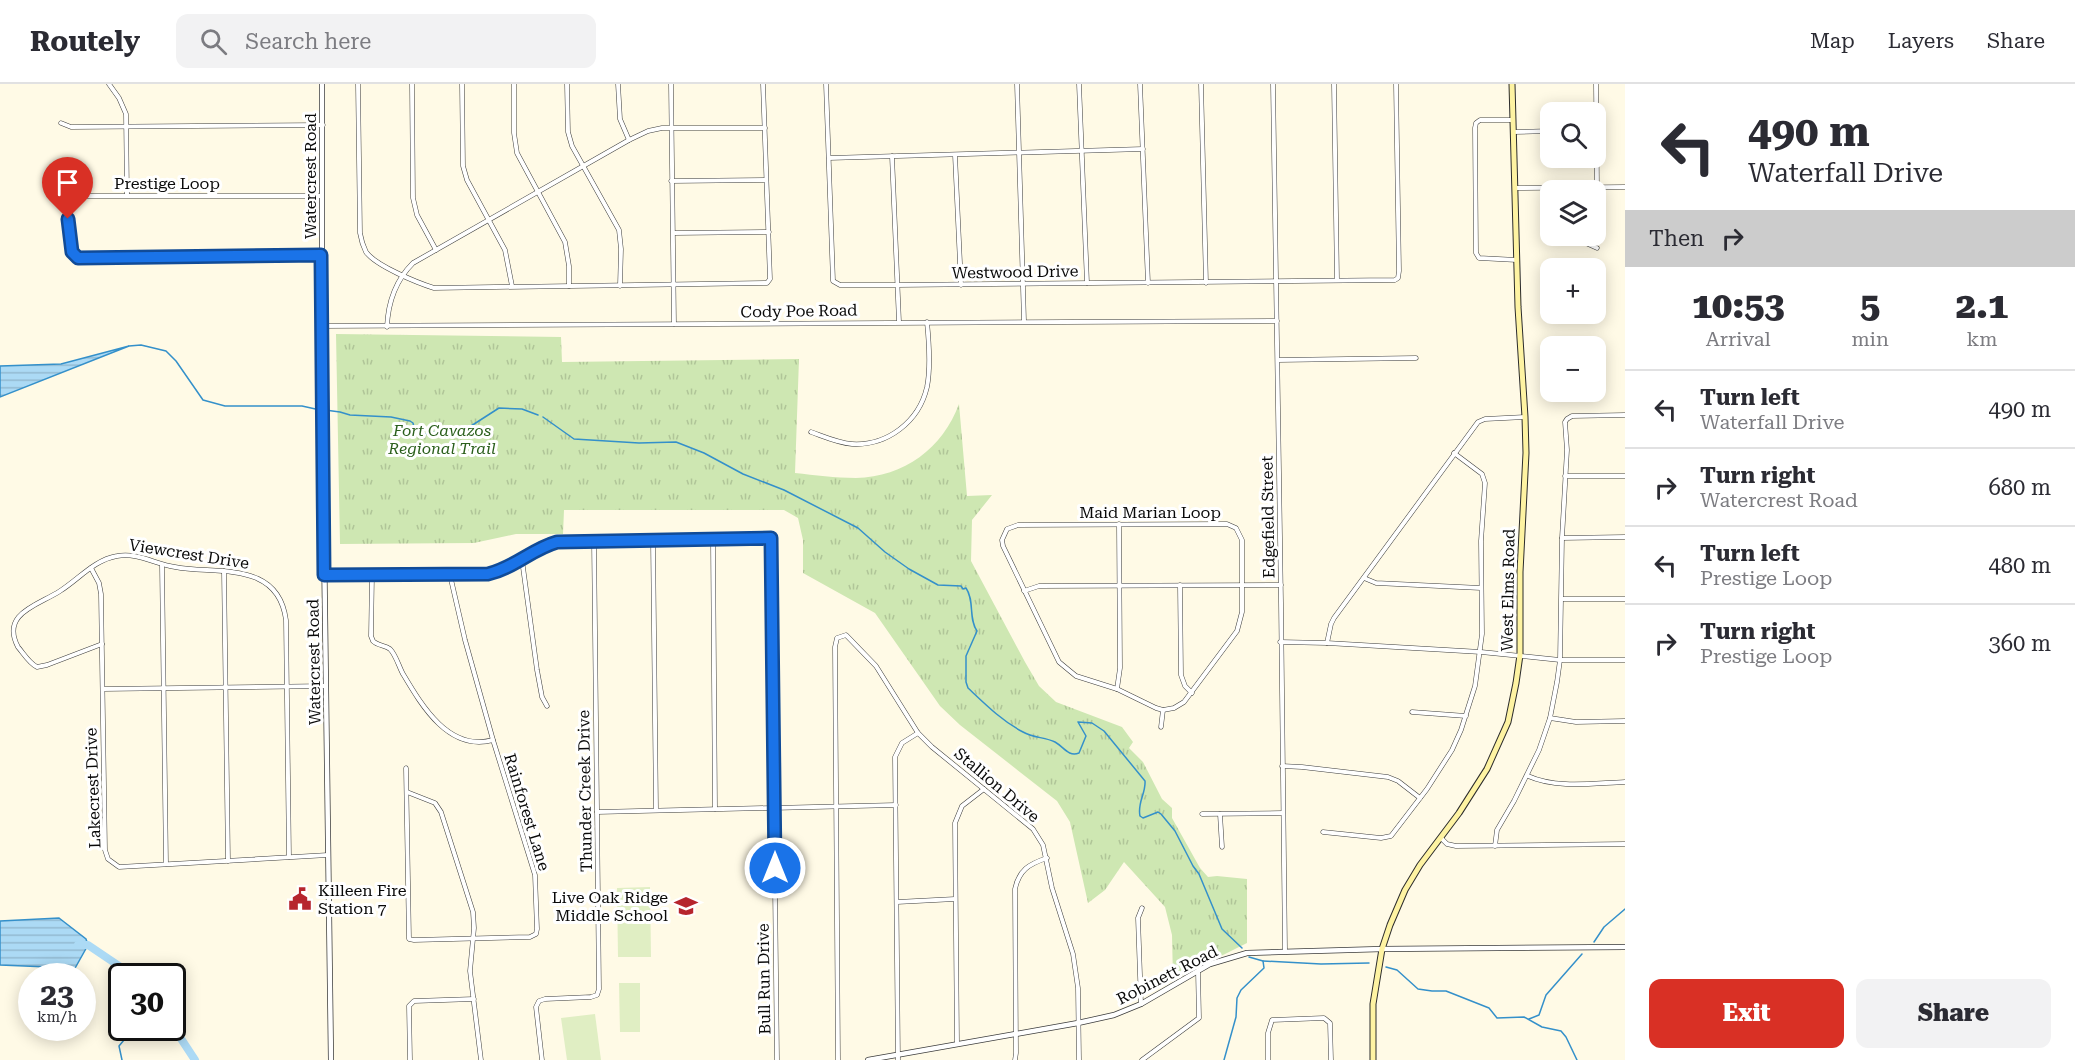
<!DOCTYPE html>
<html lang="en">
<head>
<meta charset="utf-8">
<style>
  :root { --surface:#fff; --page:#f2f2f3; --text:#2b2b33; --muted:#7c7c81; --line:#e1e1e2; --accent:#d93025 }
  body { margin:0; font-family:"Roboto Serif",serif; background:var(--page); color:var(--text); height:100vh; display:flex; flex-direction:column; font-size:22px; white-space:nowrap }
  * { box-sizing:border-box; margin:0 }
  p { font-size:20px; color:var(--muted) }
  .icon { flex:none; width:33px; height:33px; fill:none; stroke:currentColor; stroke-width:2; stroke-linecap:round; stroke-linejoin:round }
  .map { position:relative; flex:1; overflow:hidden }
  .sheet { display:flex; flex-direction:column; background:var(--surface); width:450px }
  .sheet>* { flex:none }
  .hud { background:#fff; color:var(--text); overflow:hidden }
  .controls { position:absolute; left:1540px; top:18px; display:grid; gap:12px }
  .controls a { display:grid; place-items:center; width:66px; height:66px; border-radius:12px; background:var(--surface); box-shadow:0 3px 15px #0003; font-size:30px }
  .speed { position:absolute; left:18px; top:879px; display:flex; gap:12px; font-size:30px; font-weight:700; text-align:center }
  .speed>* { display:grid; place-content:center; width:78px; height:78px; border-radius:50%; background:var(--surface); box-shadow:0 3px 15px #0003; line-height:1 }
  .speed small { font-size:15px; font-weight:400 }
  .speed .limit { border:3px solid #111; border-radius:9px; background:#fff; color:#111 }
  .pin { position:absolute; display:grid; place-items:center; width:51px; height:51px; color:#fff; margin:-62px -26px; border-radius:50% 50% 50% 0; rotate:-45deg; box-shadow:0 0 6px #0007 }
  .pin .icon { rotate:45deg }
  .me { position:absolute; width:66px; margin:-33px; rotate:0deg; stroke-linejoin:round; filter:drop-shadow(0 0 4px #0008) }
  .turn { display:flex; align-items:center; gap:21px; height:126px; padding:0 24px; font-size:27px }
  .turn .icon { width:78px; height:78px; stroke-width:2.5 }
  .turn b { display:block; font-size:42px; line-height:51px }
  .then { display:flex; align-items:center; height:57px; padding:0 24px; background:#0003; gap:12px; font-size:22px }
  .eta { display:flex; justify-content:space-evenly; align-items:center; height:102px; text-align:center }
  .eta b { font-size:36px; font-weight:800; line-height:42px }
  .cta { display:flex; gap:12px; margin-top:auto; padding:12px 24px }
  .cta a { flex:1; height:69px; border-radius:12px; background:var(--accent); color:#fff; font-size:24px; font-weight:800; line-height:69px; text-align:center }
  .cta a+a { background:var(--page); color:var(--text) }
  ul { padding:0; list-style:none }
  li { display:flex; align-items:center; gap:18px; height:78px; padding:0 24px; border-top:2px solid var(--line) }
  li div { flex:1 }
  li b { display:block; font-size:22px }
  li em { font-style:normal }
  header { display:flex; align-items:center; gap:36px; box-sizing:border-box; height:84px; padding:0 30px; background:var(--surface); border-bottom:2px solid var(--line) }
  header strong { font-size:28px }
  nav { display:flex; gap:33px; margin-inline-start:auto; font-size:21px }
  .search { width:420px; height:54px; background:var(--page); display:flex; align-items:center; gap:15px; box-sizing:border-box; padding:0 21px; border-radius:12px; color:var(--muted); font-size:22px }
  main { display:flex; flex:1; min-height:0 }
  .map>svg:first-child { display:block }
</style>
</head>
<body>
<header>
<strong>Routely</strong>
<div class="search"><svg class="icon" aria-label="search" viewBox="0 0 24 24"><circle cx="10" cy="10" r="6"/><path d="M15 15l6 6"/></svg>Search here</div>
<nav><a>Map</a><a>Layers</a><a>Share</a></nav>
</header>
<main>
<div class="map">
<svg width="1625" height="976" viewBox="0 0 1625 976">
  <defs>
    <pattern id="park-tufts" width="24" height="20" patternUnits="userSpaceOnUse" patternTransform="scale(1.5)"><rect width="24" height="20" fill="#cee7b2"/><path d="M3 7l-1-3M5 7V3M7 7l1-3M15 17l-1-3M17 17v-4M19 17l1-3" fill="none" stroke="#b0c598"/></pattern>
    <pattern id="water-rules" width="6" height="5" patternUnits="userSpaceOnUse" patternTransform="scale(1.5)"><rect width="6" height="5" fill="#acdaf5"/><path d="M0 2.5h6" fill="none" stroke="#93bad1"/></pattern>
  </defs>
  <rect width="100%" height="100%" fill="#fffae6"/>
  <path fill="url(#park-tufts)" d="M336,250l225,3 1,25 237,-3 -4,114c20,2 40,5 61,5 48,-1 87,-30 103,-74l8,92 25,-1 -20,25 -1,41 54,101 14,24 17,16 66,25 11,15 -4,6 14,14 19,37 10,9v10l28,50 8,9 9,-1 30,3v64l-74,37 -1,-45 -7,-28 -41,-45 -19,28 -17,13 -18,-81 -13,-21 -97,-76 -20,-19 -65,-93 -72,-40v-33l-5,-22 -14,-8h-220l-1,24h-47l-42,9 -134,1z"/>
  <g fill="#e0eec3">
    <path d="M650,803l1,70h-33l-1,-69z"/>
    <path d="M619,899h21v49h-20z"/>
    <path d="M595,930l6,46h-34l-6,-42z"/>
  </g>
  <g fill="url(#water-rules)" stroke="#3490ca" stroke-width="1.5">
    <path d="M129,262l-129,51v-31l61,-2z"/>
    <path d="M59,834l27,21 2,6 -14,25 -26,-3 -48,-2v-44z"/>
  </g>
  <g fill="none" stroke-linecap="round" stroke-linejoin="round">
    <g stroke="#3490ca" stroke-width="1.5">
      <path d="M129,262l12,-1 25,6 10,10 27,39 22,6h77l18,4"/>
      <path d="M325,326l15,2 10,3 41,2 19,4 3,2 2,9 10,2 46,-8 28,-18 23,1 16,6"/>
      <path d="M543,333l31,22 65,4 37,-1 28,11 39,21 41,16 74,38 27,24 24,17 29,16 23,1 2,3 3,-1c9,13 2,30 11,43l-11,25v26l2,6c17,16 34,33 55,44 10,6 22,5 32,10 9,5 13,15 24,11l7,-17 -8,-14 14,1 12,8 41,50c1,12 -8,22 -5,35l3,2 15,-6 3,2 14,17 18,35 6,8 23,55 20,19"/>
      <path d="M1594,858l10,-15 21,-18"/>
      <path d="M1263,877l58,3 48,-1"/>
      <path d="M1386,883l11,3 21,19 14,2h14l43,17 8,10 27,-1 18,10 19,4 5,6 11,23"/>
      <path d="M1529,935l10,-4 7,-20 36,-41"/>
      <path d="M122,976l-3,-14 15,-18"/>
      <path d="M1224,976l12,-43 1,-19 4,-8 23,-22 -1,-7 -14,-4"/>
    </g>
    <g stroke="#acdaf5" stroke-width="8">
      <path d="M78,861h10l46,31"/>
      <path d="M172,941l23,35"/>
    </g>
    <g stroke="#3c3c3c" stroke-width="5">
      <g id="minor">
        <path d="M109,0l10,14 7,16 1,81"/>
        <path d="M358,0l2,149c1,6 3,13 6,19 10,14 52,31 68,36l333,-5 3,-4 -7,-195"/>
        <path d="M412,0l1,114 4,17 19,35"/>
        <path d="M462,0l1,82 4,14 38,70 7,36"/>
        <path d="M514,0v49l3,20 48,89 4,24v20"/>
        <path d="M567,0l1,48 4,14 47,84 2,19 -1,37"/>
        <path d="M618,0l2,35 9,21"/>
        <path d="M671,0l3,240"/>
        <path d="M826,0l7,197 7,4h57l498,-5 3,-2 1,-7 -3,-187"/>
        <path d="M1017,0l7,237"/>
        <path d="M1079,0l8,199"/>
        <path d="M1140,0l8,199"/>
        <path d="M1201,0l5,199"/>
        <path d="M1273,0l8,518 4,348"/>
        <path d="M1334,0l3,196"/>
        <path d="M1596,0l1,103"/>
        <path d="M1513,36h-33l-4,3 -1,5 1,125 3,5 38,2"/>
        <path d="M61,39l10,4 252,-2"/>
        <path d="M1513,48l38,-1"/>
        <path d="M955,71l6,130"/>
        <path d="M892,72l7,166"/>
        <path d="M829,74l314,-9"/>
        <path d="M671,97l95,-1"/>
        <path d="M1515,104l110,-1"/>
        <path d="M321,112h-249l-5,6 5,50 6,6 243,-3"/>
        <path d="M674,149l95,-1"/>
        <path d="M1570,152l27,12"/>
        <path d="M322,242l955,-5"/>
        <path d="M387,243c1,-25 8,-46 26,-64l216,-123 19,-9 14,-3h103"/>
        <path d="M1278,276l138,-2"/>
        <path d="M811,348c14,5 27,11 41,12 35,2 67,-22 75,-57 4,-20 2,-45 0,-65"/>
        <path d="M1565,392h60"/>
        <path d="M1227,440l9,4 6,12v72l-5,19 -53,71 -10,6 -11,2 -7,-2 -39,-19 -41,-13 -17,-14 -56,-116 -1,-6 5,-11 11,-4z"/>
        <path d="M1562,454l63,-1"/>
        <path d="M653,456l3,270"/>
        <path d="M713,456l2,269"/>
        <path d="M522,476l15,110 5,27 5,9"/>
        <path d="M162,481l4,299"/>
        <path d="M91,484l8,15 2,11 4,256 3,9 11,8 209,-12"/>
        <path d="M224,487l4,290"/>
        <path d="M324,491l164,-1c26,-5 44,-25 69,-32l214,-4 6,522"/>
        <path d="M372,491l-1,61 2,5c5,5 12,4 17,8 6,6 9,18 13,25 19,32 46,78 90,66"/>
        <path d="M1364,494l12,5 105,5"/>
        <path d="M1180,501l1,90 4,11 7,7"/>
        <path d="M1024,507l15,-5 242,-1"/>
        <path d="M1562,515h63"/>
        <path d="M1280,558l47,1 154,9 79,8h65"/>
        <path d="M1327,559l4,-19 3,-6 144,-196 7,-3 40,-2"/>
        <path d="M102,560l-55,21 -10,2c-8,-4 -13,-13 -19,-20 -18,-34 21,-42 42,-56 19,-12 34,-31 57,-35 20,-4 38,8 58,11 42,8 103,-7 111,53l3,237"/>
        <path d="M103,605l223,-3"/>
        <path d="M1117,605l3,-21 -1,-144"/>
        <path d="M1412,628l54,4"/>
        <path d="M1550,634l26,4 49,-1"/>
        <path d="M1161,643l2,-17"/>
        <path d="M1282,682l20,1 86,10 10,4 22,17"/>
        <path d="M406,684l3,171 5,1 116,-3 6,-3 1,-5 -2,-54 -42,-135 -28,-100 -15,-65"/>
        <path d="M1528,692c29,13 66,7 97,6"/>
        <path d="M407,708l28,11 6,9 32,100 1,16 -4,43 11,89"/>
        <path d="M597,728l299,-7"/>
        <path d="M1202,730l81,-1"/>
        <path d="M1220,730l2,33"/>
        <path d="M1323,748l58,6 10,-2 36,-47 25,-39 9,-20 14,-44 7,-52 -1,-93 4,-58 -3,-9 -28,-21"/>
        <path d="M1441,754l6,6 9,2 169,-2"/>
        <path d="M1495,762l2,-16 17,-29 25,-51 11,-32 7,-36 3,-22 2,-122 5,-88 -2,-28 2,-3 5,-3 53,-1"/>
        <path d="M897,818l58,-3"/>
        <path d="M1141,920l-3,-86 4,-10"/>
        <path d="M957,960l-2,-221 7,-17 22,-17"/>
        <path d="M410,976l-1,-54 5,-5 60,-2"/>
        <path d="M542,976l-6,-53 3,-6 6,-2 46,-2 6,-2 2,-6 -5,-449"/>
        <path d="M838,976l-3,-413 2,-9 9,-3 30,31 42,67 14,14 101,82 10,16 9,43 21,66 5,34 1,72"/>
        <path d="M898,976l-3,-303 7,-14 16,-10"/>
        <path d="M1015,976l1,-7 -1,-164c4,-19 14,-25 32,-31"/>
        <path d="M1142,976l57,-42 -1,-47"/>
        <path d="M1268,976v-27l4,-13 52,-2 6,5 1,37"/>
      </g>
    </g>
    <g stroke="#3c3c3c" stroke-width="6">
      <g id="tertiary">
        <path d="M322,0v309l9,667"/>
        <path d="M868,976l210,-37 36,-8 27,-11 69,-40 37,-11 135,-4 243,-2"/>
      </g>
    </g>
    <g stroke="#2b2b2b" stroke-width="7">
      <path id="secondary" d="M1373,976v-56l9,-55 8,-24 15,-35 15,-25 39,-52 28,-44 21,-47 8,-39 4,-28v-83l6,-119 -1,-36 -7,-110 -6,-223"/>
    </g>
    <use href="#minor" stroke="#fff" stroke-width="4"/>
    <use href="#tertiary" stroke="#fff" stroke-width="4.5"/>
    <use href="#secondary" stroke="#fef3a2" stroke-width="5"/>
  </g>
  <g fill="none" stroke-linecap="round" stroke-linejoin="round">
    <g stroke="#114b97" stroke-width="15">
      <path id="route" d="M68,135l4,33 6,6 243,-3 3,320 164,-1c26,-6 44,-25 69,-32l214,-4 4,330"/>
    </g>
    <use href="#route" stroke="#1a73e8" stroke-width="10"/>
  </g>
  <defs>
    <g id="civic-bare" transform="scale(1.8)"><path d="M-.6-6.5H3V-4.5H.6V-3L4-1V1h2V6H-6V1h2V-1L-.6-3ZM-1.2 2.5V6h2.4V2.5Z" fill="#b6252d" stroke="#fff" stroke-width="2.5" paint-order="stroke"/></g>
    <g id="school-bare" transform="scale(1.8)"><path d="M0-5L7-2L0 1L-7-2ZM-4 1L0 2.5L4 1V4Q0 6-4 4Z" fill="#b6252d" stroke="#fff" stroke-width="2.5" paint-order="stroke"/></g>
  </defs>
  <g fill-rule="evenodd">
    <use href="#civic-bare" x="300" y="815"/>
    <use href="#school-bare" x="686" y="822"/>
  </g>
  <g text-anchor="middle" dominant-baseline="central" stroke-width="6" stroke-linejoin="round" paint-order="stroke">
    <g font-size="16" fill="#090909" stroke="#fff">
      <text transform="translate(310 92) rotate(-90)">Watercrest Road</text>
      <text x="167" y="99">Prestige Loop</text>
      <text transform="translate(1015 188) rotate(-1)">Westwood Drive</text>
      <text transform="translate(799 227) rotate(-1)">Cody Poe Road</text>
      <text x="1150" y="428">Maid Marian Loop</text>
      <text transform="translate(1268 433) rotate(-91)">Edgefield Street</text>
      <text transform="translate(189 470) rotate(9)">Viewcrest Drive</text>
      <text transform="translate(1508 506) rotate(-89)">West Elms Road</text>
      <text transform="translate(314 578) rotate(-91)">Watercrest Road</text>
      <text transform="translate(997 701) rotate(40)">Stallion Drive</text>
      <text transform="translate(93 704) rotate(-92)">Lakecrest Drive</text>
      <text transform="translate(585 707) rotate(-91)">Thunder Creek Drive</text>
      <text transform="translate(527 728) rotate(73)">Rainforest Lane</text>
      <text transform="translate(1167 891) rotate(-27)">Robinett Road</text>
      <text transform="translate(764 895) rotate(-91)">Bull Run Drive</text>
    </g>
    <g font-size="16" font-style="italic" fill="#2b5f1c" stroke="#fff">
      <text x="442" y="346">Fort Cavazos<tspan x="442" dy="18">Regional Trail</tspan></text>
    </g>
    <g font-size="16" fill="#090909" stroke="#fff" text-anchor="start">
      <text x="318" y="806">Killeen Fire<tspan x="318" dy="18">Station 7</tspan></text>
      <text x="668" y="813" text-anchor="end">Live Oak Ridge<tspan x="668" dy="18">Middle School</tspan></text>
    </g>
  </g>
</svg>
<div class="controls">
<a><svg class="icon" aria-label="search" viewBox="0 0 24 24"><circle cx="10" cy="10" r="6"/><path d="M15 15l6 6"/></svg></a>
<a><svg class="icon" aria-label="layers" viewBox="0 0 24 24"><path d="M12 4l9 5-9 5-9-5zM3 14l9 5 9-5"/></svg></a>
<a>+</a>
<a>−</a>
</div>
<div class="speed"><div>23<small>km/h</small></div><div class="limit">30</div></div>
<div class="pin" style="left:68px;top:135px;background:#d93025"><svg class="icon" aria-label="arrive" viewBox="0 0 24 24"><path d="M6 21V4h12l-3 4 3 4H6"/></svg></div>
<svg class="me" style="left:775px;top:784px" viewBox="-20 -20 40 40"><circle r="17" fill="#1a73e8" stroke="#fff" stroke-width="3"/><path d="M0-11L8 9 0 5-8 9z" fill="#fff"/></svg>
</div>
<section class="sheet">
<div class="hud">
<div class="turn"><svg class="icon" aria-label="left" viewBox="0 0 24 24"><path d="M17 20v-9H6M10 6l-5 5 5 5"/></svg><div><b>490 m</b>Waterfall Drive</div></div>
<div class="then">Then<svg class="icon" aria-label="right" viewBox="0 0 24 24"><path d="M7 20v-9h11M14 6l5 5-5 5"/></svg></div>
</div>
<div class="eta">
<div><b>10:53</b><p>Arrival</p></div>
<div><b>5</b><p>min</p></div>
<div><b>2.1</b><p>km</p></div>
</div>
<ul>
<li><svg class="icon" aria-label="left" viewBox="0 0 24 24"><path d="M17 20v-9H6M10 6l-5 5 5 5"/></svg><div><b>Turn left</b><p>Waterfall Drive</p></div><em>490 m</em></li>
<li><svg class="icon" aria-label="right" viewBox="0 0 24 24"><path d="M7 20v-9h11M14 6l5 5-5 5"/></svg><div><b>Turn right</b><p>Watercrest Road</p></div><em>680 m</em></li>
<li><svg class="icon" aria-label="left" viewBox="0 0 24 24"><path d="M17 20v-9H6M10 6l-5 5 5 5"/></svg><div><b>Turn left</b><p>Prestige Loop</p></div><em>480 m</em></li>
<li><svg class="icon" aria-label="right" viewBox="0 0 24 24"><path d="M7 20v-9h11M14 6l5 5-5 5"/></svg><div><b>Turn right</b><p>Prestige Loop</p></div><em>360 m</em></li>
</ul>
<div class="cta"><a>Exit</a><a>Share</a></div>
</section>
</main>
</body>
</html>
